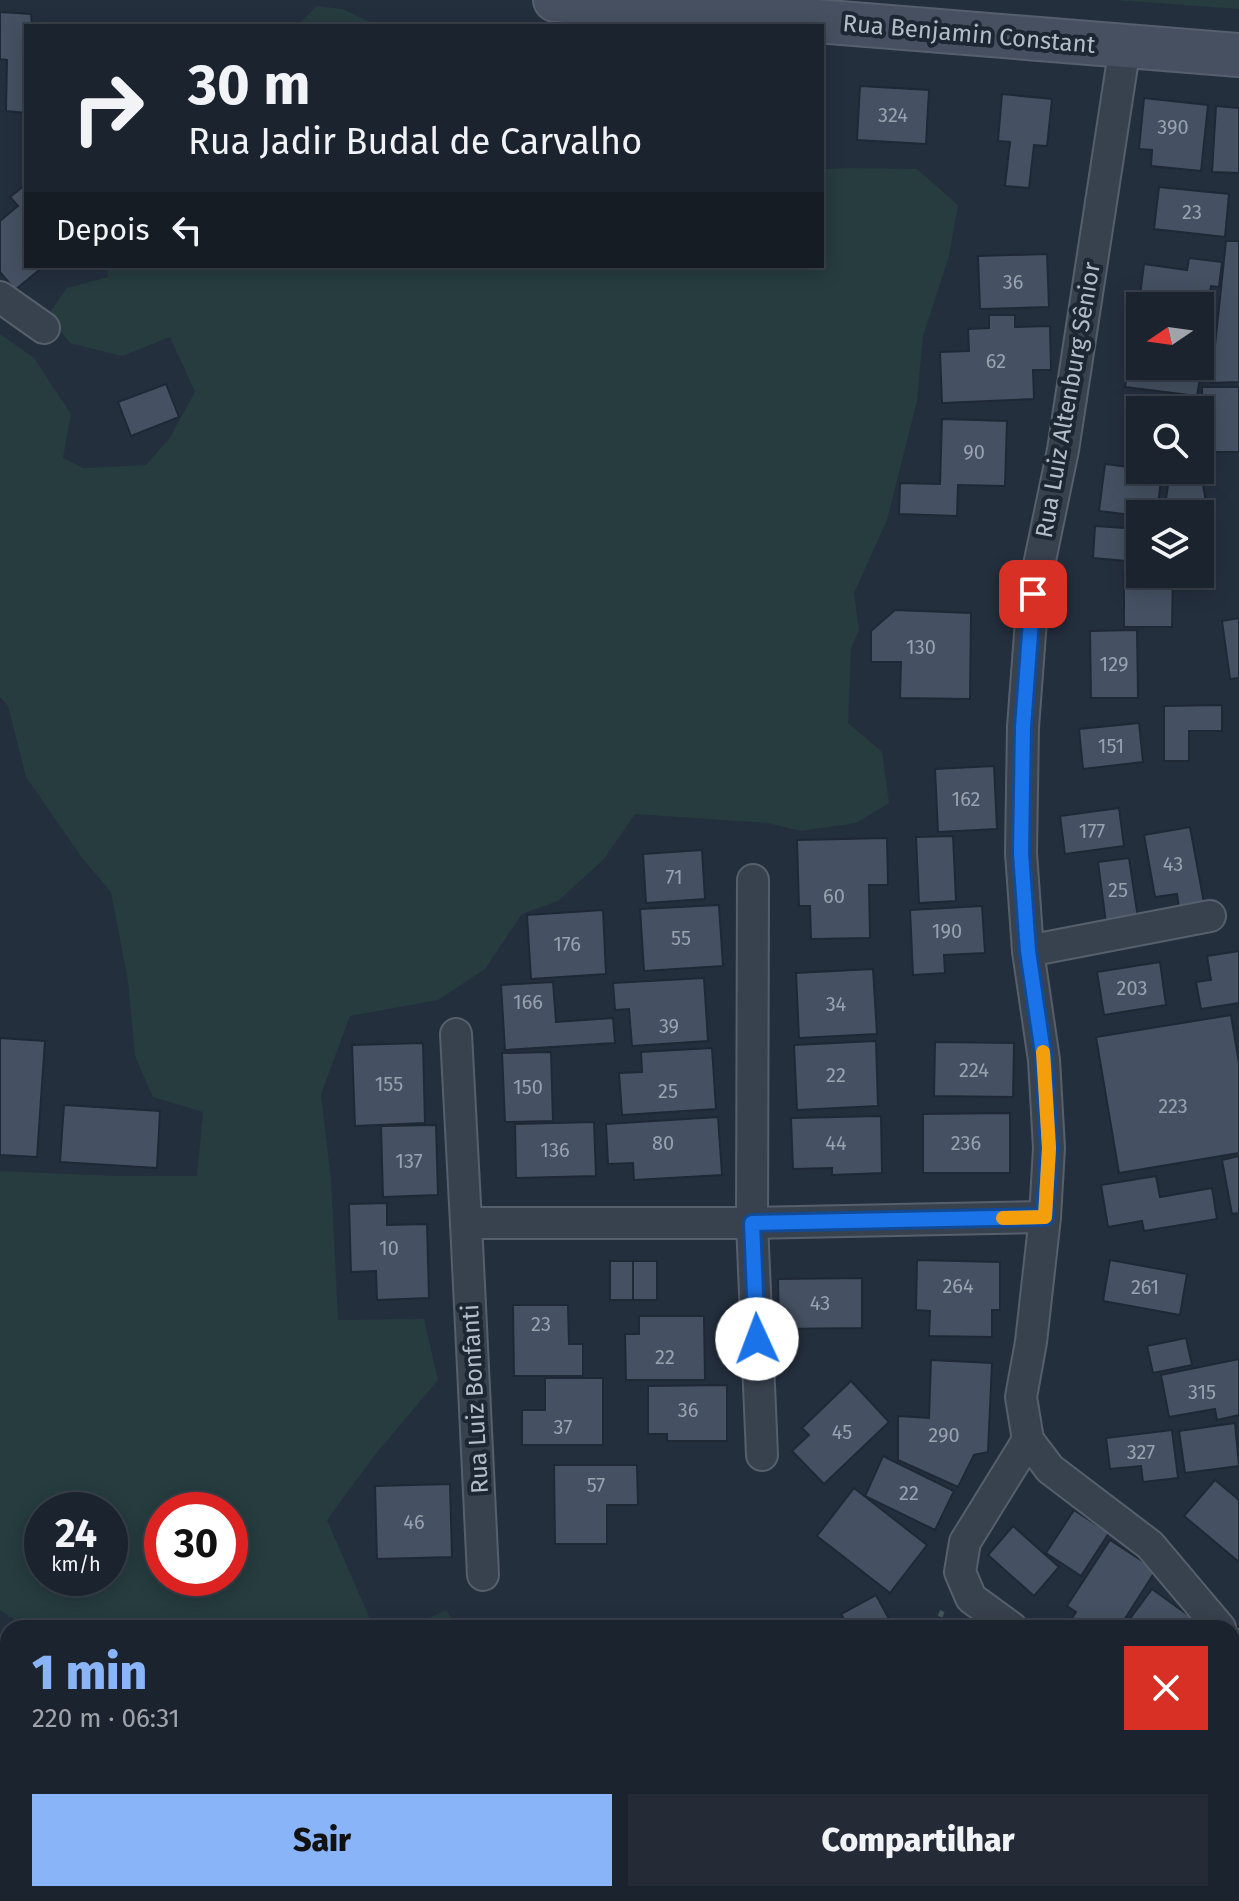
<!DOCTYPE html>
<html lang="pt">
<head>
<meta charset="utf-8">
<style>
  :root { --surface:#1b232e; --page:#242b36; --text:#f1f3f6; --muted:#a0a4aa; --line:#39404a; --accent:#8ab4f8 }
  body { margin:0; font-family:"Fira Sans",sans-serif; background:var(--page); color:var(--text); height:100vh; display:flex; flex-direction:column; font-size:30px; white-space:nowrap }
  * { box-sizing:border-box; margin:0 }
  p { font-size:26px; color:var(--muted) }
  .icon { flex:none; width:44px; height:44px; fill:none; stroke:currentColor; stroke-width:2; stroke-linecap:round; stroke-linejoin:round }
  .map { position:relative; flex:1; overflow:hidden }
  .side { position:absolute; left:0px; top:1620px; width:1240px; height:282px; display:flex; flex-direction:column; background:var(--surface); border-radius:24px 24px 0 0; box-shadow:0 4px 20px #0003,0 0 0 2px var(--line) }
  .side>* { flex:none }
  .hud { position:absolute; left:24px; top:24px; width:800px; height:244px; border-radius:0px; box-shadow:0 4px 20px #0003,0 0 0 2px var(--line); background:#1b232e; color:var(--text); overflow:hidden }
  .needle { width:52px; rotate:257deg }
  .controls { position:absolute; left:1126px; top:292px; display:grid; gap:16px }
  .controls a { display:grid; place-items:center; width:88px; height:88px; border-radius:0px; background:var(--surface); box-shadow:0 4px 20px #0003,0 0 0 2px var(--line); font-size:40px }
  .speed { position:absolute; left:24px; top:1492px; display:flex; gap:16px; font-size:40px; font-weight:700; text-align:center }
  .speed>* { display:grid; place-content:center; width:104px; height:104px; border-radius:50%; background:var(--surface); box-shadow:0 4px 20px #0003,0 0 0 2px var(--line); line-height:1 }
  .speed small { font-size:20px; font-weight:400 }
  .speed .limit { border:12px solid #d22; background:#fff; color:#111 }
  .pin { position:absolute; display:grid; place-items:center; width:68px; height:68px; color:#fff; margin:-34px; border-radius:16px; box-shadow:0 4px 12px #0006 }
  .me { position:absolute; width:88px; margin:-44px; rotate:358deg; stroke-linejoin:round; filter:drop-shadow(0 0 6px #0008) }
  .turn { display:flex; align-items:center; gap:28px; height:168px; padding:0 32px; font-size:36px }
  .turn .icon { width:104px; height:104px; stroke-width:2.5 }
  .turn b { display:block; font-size:56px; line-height:68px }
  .then { display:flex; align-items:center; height:76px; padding:0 32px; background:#0003; gap:16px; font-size:30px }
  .round { display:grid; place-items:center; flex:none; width:84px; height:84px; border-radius:0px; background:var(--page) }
  .overview { display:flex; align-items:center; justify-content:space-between; height:136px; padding:0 32px }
  h1 { font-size:48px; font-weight:800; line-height:60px; color:var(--accent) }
  .cta { display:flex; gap:16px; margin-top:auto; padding:16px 32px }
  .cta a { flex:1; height:92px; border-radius:0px; background:var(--accent); color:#111; font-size:32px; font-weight:800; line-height:92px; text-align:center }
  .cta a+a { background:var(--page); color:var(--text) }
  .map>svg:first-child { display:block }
</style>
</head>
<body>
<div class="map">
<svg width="1239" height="1901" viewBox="0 0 1239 1901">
  <rect width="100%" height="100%" fill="#242f3e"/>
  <g fill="#263c3f" fill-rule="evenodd">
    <path d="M1116,0h123v9z"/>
    <path d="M317,6l26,3 29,14v3h-75z"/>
    <path d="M854,168l63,1 41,36 -9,51 -26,80 -6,65 -30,119 -33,73 5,37 -8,18 -3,75 34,29 7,51 -33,20 -55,8 -33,-8 -133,-9 -31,45 -46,42 -36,13 -37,55 -47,31 -88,16 -29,78 10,86 7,140 86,-1 14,61 -64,76 -47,64 47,108h-347l-27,-18v-439l115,5h82l6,-64 -50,-15 -18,-41 -7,-75 -17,-89 -28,-33 -57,-82 -18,-71 -8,-9v-363l34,24 37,56 -8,44 20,10 63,-3 23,-26 26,-47 -25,-55 -48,19 -52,-13 -22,-28 19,-27 41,-11 -1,-11h715v-97zM42,1510h68v68h-68zM162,1510h68v68h-68z"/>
    <path d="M446,1610l13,18h-51z"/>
    <path d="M8,1839v55h695l3,7h-706v-61z"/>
  </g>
  <g fill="#455162" stroke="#1f2835" stroke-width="2">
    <path d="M0,12l31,2 1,12h-6v87l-20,-2 1,-51 -7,-1z"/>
    <path d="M860,86l69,4 -3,54 -69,-4z"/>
    <path d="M1002,94l50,5 -5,47 -13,-1 -5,43 -24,-2 5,-44 -12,-1z"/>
    <path d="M1144,98l64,7 -7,66 -50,-5 1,-16 -13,-1z"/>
    <path d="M1216,106l23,2v65l-27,-1z"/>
    <path d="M26,184v82h18l-29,24 -15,-18v-51l18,-15 -8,-9z"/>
    <path d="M1159,187l70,7 -4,43 -71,-8z"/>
    <path d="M1226,241h13v141l-28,1z"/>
    <path d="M1047,254l2,53 -69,2 -2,-53z"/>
    <path d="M1189,258l33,4 -3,25 -8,-1 -4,28 -7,-1v-7l-61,-2 5,-40 43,6z"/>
    <path d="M1135,313l5,1v19l-7,-1z"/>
    <path d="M989,315h26v12l35,-1 1,44h-18l1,29 -92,4 -2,-51 29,-1 -1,-22 21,-1z"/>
    <path d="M1200,321l6,1 -2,19 -4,-1z"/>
    <path d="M1133,332l7,1v18l-10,-1z"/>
    <path d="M1130,350l10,1v15h60l2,-7 -2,19 -72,-9z"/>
    <path d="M1128,369l72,9 -3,18 -72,-9z"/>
    <path d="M166,384l13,33 -48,19 -13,-34z"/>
    <rect x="1202" y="387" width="37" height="65"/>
    <path d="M1175,398l23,3 -1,9h-24z"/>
    <path d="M942,419l65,2 -2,65 -47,-1 -1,31 -58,-2 1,-31 40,1z"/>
    <path d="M1105,464l57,7 -5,43h-17v2l-41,-5z"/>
    <path d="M1200,467l9,53h-9v-6h-36l6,-44h30z"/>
    <path d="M1095,526l45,3 -2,33 -45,-4z"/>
    <path d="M1124,573l49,1 -1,53h-48z"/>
    <path d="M895,610l76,3 -1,86 -70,-1 1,-36h-30v-31z"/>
    <path d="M1239,618v60l-9,1 -8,-58z"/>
    <path d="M1137,630l1,68h-47l-1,-67z"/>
    <path d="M1222,705v26h-33v30h-25v-55z"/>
    <path d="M1139,723l4,39 -60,7 -4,-40z"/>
    <path d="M994,766l3,63 -59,3 -3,-63z"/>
    <path d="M1119,808l5,38 -59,8 -5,-38z"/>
    <path d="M1190,827l14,76 -25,5 -2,-14 -22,3 -11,-62z"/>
    <path d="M953,836l3,65 -37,2 -3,-66z"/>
    <path d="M887,838l1,47h-19l1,53 -59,1 -1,-33h-11l-2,-66z"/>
    <path d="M702,850l3,49 -59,4 -3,-49z"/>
    <path d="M1129,858l9,60 -32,5 -8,-61z"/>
    <path d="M719,905l4,61 -79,5 -4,-62z"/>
    <path d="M982,906l3,47 -41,2 1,18 -32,2 -3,-65z"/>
    <path d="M603,910l3,64 -75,5 -4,-64z"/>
    <path d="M1239,951v52l-38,6 -5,-27 15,-2 -4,-24z"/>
    <path d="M1160,962l6,43 -62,10 -7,-43z"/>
    <path d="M873,969l4,65 -78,4 -3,-65z"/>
    <path d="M704,978l4,63 -76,5 -3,-37 -14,1 -2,-27z"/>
    <path d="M553,982l3,40 57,-4 2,25 -110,7 -4,-65z"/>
    <path d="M1231,1015l8,48v90l-120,20 -23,-136z"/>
    <path d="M0,1038l45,3 -8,116 -37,-2z"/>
    <path d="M876,1041l2,65 -81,4 -3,-65z"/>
    <path d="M935,1042l79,1 -1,54 -79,-1z"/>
    <path d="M423,1043l2,80 -70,3 -3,-81z"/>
    <path d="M712,1048l4,61 -94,6 -3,-42 23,-1 -1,-20z"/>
    <path d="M551,1052l2,69 -48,1 -3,-69z"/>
    <path d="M64,1105l96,6 -3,57 -97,-6z"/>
    <path d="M1010,1113v60h-87v-59z"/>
    <path d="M881,1116l1,57 -50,2v-7l-39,1 -2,-51z"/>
    <path d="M718,1117l4,58 -88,5 -1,-17 -25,1 -2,-40z"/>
    <path d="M594,1122l2,54 -80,2 -1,-54z"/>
    <path d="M436,1125l2,70 -55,2 -2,-71z"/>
    <path d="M1239,1156v57l-7,1 -10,-54z"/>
    <path d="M1156,1176l4,21 52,-9 5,31 -73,12 -2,-10 -34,6 -7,-42z"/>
    <path d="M387,1203v22l40,-1 2,74 -52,2 -1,-29 -25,1 -2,-68z"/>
    <path d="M917,1260l83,2v48h-8v27l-63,-1 1,-25 -14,-1z"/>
    <path d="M1110,1260l77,14 -7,41 -77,-14z"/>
    <rect x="610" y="1261" width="23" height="39"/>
    <rect x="633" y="1261" width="24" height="39"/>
    <path d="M862,1278v50l-83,1 -1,-50z"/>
    <path d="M513,1305h55l1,39h14v32h-69z"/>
    <path d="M639,1316h65l1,64h-79l-1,-46h14z"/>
    <path d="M1186,1338l6,27 -39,8 -6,-27z"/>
    <path d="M1239,1359v56l-22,5 -2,-11 -46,8 -8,-42z"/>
    <path d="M931,1360l61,3 -4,89 -14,3 -16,32 -60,-27v-44l31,2z"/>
    <path d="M545,1378h58v67h-81v-35h23z"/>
    <path d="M851,1381l38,41 -65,62 -32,-33 17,-16 -7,-7z"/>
    <path d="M727,1385v56h-60v-7h-19v-48z"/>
    <path d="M1235,1423l4,43 -54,7 -6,-42z"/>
    <path d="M1172,1430l6,48 -35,4 -2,-16 -31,3 -4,-31z"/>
    <path d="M883,1456l71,35 -19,39 -70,-34z"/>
    <path d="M554,1465h83l1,40h-31v39h-52z"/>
    <path d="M1215,1480l24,20v62l-55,-46z"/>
    <path d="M450,1484l2,73 -75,2 -2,-73z"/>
    <path d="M854,1488l73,57 -37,48 -73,-57z"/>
    <path d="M1074,1510l35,23 -28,43 -35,-23z"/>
    <path d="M1013,1526l46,41 -25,29 -46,-41z"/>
    <path d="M1110,1540l46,30 -37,58h-53l10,-16 -9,-6z"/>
    <path d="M1152,1589l43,31 -5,8h-67z"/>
    <path d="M876,1595l18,33h-45l-8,-14z"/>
    <path d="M1232,1703l7,3v90l-7,14 2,-56 -2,-1z"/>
    <path d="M8,1723v39l-8,6v-39z"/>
    <path d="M798,1894l48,3v4h-48z"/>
    <path d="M1001,1894h56l-1,7h-56z"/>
    <rect x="1138" y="1894" width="53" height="7"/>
    <path d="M1195,1895l44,2v4h-44z"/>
  </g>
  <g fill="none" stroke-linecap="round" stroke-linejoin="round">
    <g stroke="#565f6c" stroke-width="34">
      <g id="minor">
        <path d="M1125,46l-62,404 -30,144 -10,133 -2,126 7,98 16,109 5,88 -4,69 -14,125 -10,55 7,43 22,29 100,76 70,83"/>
        <path d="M0,297l44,31"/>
        <path d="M753,880l-1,343 10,232"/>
        <path d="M1028,951l182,-35"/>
        <path d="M456,1034l10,189h286l293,-6"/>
        <path d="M466,1223l17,352"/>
        <path d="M1012,1628l-41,-30 -11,-26 5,-30 63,-102"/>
        <path d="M1232,1644l7,8"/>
        <path d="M1232,1842l7,2"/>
        <path d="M907,1894v7"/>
      </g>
    </g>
    <g stroke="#565f6c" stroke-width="46">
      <path id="secondary" d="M555,0l684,55"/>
    </g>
    <path stroke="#44595c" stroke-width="5" stroke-dasharray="6 6" stroke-linecap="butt" d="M936,1628l7,-19"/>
    <use href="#minor" stroke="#38414e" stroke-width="30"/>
    <use href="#secondary" stroke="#465061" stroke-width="42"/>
  </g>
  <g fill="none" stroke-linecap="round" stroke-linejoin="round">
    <g stroke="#114b97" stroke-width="20">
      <path id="route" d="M757,1339l-5,-116 293,-6 4,-69 -5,-88 -16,-109 -7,-98 2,-126 10,-133"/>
    </g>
    <use href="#route" stroke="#1a73e8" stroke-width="14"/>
    <path stroke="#f59e0b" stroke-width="14" d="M1003,1218l42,-1 4,-69 -6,-96"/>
  </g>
  <g text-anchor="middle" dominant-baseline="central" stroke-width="8" stroke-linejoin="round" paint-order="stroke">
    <g font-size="20" fill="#98a1af">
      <text x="893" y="115">324</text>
      <text x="1173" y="127">390</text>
      <text x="1192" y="212">23</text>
      <text x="1013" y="282">36</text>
      <text x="996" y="361">62</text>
      <text x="974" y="452">90</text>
      <text x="921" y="647">130</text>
      <text x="1114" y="664">129</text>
      <text x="1111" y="746">151</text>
      <text x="966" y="799">162</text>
      <text x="1092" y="831">177</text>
      <text x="1173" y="864">43</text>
      <text x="674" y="877">71</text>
      <text x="1118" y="890">25</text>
      <text x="834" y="896">60</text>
      <text x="947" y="931">190</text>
      <text x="681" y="938">55</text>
      <text x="567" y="944">176</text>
      <text x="1132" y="988">203</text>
      <text x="528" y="1002">166</text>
      <text x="836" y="1004">34</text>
      <text x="669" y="1026">39</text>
      <text x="974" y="1070">224</text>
      <text x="836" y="1075">22</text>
      <text x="389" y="1084">155</text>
      <text x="528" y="1087">150</text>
      <text x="668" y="1091">25</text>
      <text x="1173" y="1106">223</text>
      <text x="663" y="1143">80</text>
      <text x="836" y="1143">44</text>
      <text x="966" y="1143">236</text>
      <text x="555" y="1150">136</text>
      <text x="409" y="1161">137</text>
      <text x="389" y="1248">10</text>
      <text x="958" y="1286">264</text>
      <text x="1145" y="1287">261</text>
      <text x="820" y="1303">43</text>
      <text x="541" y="1324">23</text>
      <text x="665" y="1357">22</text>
      <text x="1202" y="1392">315</text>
      <text x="688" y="1410">36</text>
      <text x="563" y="1427">37</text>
      <text x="842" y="1432">45</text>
      <text x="944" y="1435">290</text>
      <text x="1141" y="1452">327</text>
      <text x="596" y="1485">57</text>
      <text x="909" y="1493">22</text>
      <text x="414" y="1522">46</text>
    </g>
    <g font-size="24" fill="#b4bcc9" stroke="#1d2633">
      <text transform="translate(969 34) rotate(5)">Rua Benjamin Constant</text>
      <text transform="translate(1068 400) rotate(-80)">Rua Luiz Altenburg Sênior</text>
      <text transform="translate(475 1399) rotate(-93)">Rua Luiz Bonfanti</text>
    </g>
  </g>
</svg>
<div class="controls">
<a><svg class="needle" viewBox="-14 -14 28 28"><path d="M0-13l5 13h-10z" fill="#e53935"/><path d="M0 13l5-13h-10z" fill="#a0a4aa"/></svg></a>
<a><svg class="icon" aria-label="search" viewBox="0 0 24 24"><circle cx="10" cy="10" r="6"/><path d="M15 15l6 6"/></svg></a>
<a><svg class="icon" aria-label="layers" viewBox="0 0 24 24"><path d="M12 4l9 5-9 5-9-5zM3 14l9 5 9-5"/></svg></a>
</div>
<div class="speed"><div>24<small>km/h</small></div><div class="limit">30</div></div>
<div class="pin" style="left:1033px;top:594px;background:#d93025"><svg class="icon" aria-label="arrive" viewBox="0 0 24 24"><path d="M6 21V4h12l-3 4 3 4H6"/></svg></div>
<svg class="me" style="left:757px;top:1339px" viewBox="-20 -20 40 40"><circle r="19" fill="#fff"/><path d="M0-13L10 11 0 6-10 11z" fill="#1a73e8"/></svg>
<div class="hud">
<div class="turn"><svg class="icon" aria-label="right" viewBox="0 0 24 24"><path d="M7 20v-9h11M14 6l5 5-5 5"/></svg><div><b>30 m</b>Rua Jadir Budal de Carvalho</div></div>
<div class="then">Depois<svg class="icon" aria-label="left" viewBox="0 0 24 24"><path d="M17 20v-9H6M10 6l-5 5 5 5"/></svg></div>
</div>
<section class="side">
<div class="overview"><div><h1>1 min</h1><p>220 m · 06:31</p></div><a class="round" style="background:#d93025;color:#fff"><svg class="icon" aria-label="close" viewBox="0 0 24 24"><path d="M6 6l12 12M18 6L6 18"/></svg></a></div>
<div class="cta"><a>Sair</a><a>Compartilhar</a></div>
</section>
</div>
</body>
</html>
